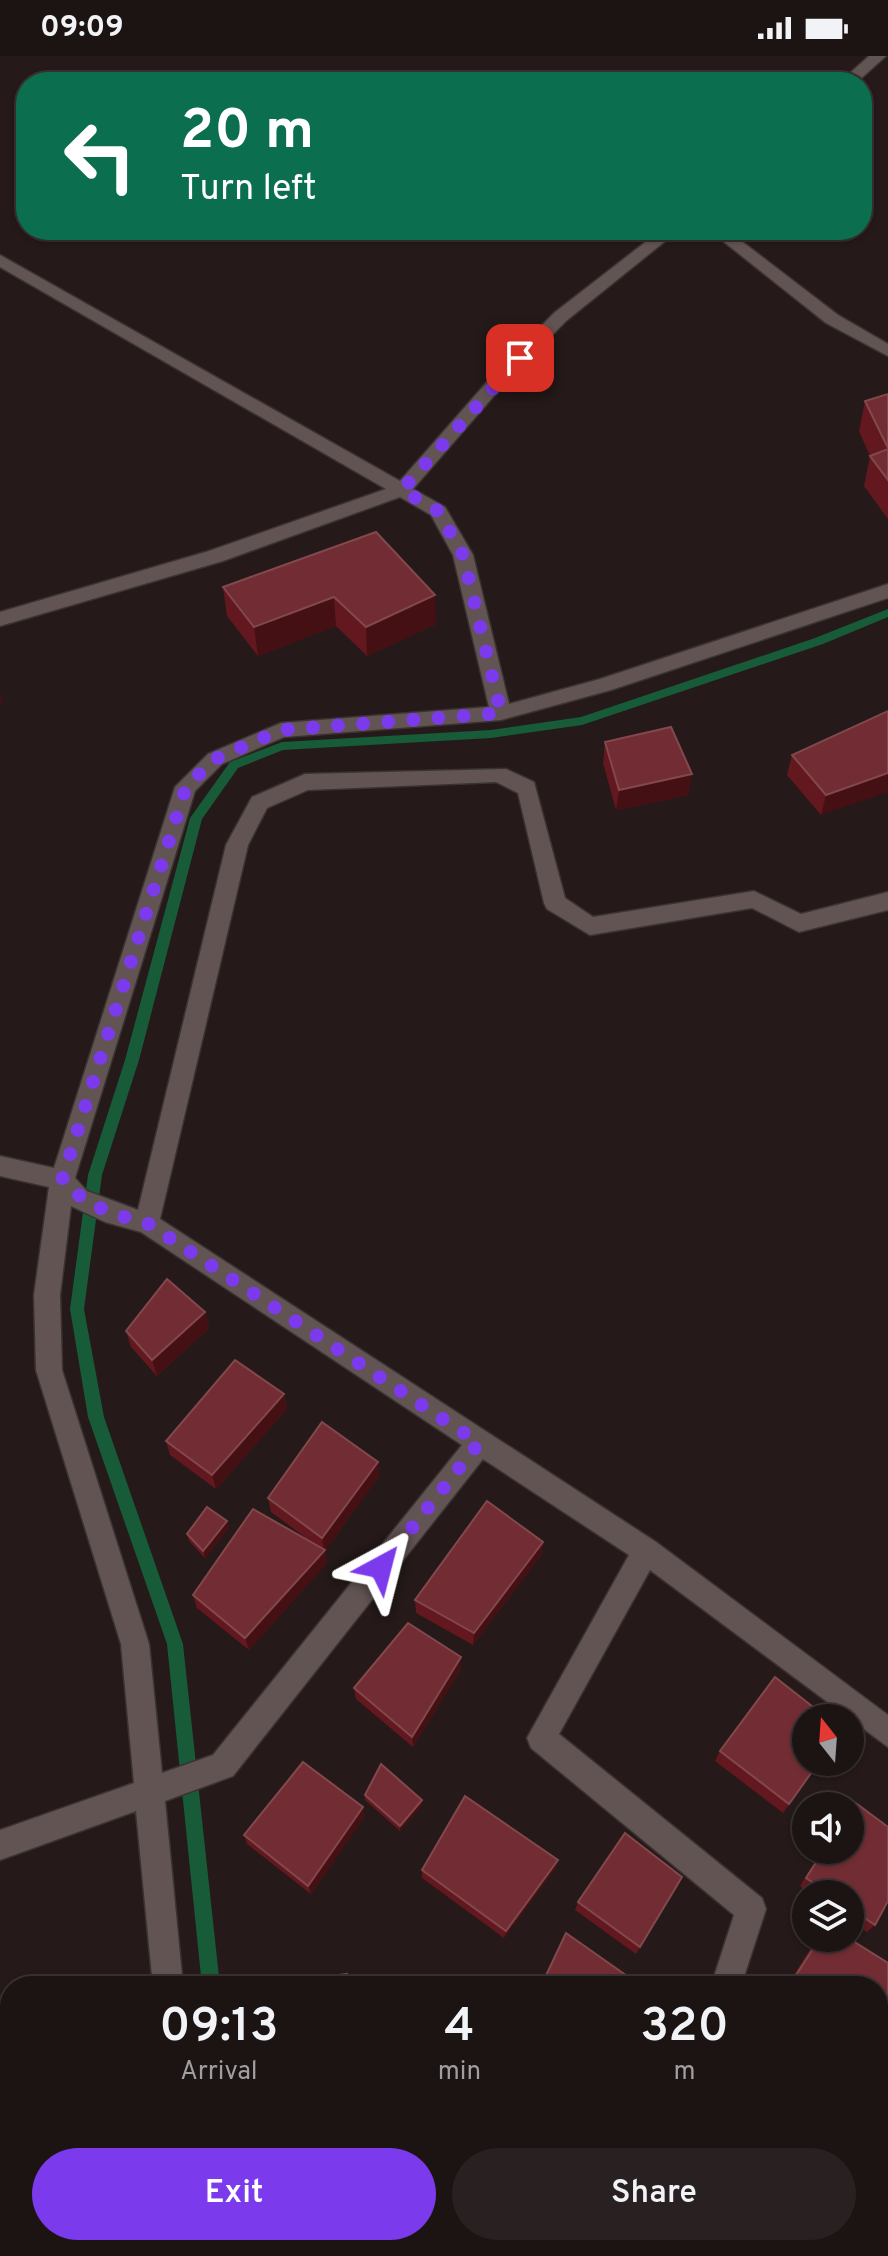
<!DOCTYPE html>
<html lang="en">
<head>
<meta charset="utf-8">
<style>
  :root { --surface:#1c1313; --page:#292021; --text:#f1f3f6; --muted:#a09ea0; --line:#3a3233; --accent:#7c3aed }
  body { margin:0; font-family:Overpass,sans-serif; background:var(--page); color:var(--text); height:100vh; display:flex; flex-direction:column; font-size:30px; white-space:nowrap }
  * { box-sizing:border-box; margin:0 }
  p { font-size:26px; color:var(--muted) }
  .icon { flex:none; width:44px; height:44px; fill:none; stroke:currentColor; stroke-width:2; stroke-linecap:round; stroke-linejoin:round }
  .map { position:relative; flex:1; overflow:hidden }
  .sheet { position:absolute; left:0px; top:1920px; width:888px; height:280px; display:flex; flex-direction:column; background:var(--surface); border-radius:32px 32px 0 0; box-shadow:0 2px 6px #0004,0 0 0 2px var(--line) }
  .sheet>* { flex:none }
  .banner { position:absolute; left:16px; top:16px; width:856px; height:168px; border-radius:32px; box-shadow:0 2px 6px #0004,0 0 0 2px var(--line); background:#0b6e4f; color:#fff; overflow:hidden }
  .needle { width:52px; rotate:343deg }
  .controls { position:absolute; left:792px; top:1648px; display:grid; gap:16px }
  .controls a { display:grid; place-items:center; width:72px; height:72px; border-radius:50%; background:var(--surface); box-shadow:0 2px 6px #0004,0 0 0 2px var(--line); font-size:40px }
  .pin { position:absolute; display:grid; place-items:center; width:68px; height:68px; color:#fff; margin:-34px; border-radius:16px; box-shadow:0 4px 12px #0006 }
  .me { position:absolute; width:88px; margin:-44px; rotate:38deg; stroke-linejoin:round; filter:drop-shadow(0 0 6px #0008) }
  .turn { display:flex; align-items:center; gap:28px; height:168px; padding:0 32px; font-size:36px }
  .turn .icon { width:104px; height:104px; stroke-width:2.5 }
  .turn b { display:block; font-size:56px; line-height:68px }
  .eta { display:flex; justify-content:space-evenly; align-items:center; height:136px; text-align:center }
  .eta b { font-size:48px; font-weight:600; line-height:56px }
  .cta { display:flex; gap:16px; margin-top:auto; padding:16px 32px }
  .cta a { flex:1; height:92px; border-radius:48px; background:var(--accent); color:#fff; font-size:32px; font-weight:600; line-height:92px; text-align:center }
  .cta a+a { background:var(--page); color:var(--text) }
  .status { display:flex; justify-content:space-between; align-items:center; height:56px; padding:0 40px; background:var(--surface); direction:ltr }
  .status svg { height:22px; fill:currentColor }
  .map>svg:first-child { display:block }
</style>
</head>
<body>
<div class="status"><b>09:09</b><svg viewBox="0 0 49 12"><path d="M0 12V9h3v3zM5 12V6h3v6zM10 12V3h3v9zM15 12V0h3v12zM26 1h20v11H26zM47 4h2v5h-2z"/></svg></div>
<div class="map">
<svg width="888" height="2200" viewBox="0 0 888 2200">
  <rect width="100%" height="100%" fill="#251919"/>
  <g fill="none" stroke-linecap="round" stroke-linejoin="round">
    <g fill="#175b38" fill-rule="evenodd">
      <path d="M888,553v8l-65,27 -241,81 -91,13 -208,12 -45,18 -36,51 -63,241 -37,115 -18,134 20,108 79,227 37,342h-18l-35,-342 -79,-227 -18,-108 18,-134 37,-115 65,-242 40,-56 52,-20 209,-12 90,-13 234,-79z"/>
      <path d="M197,2190h20l-3,10h-20z"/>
    </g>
    <g stroke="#3b3333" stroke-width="3">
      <g id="minor">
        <path d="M869,0h17l-29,26h-17z"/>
        <path d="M661,174h18l-113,91 -60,61 -93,107 32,18 28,48 36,149 91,-25 288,-95v14l-277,92 -110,30 -217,17 -62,27 -27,27 -120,387 12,13 51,19 88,-365 26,-48 53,-23 201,-5 28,13 31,116 28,19 161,-26 47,23 87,-22v18l-89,22 -47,-24 -162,27 -43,-26 -3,-6 -26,-110 -22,-11 -188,8 -41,18 -19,37 -88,374 496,323 232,173v32l-238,-177 -91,164 203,164 4,11 -25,77h-30l23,-71 -203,-167 -4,-10 102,-183 -146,-96 -250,317 -68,25 18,185h-30l-17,-175 -136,49v-30l134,-47 -13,-139 -85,-274 -2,-75 15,-108 -49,-11v-20l54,12 121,-381 33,-33 73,-31 208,-16 -36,-152 -22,-40 -31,-18 -177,64 -223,65v-14l209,-61 177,-62 -386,-222v-12l400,226 94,-107 60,-61zM71,1150l34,16 36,10 321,213 -249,310 -51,18 -13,-129 -87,-274 -2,-75z"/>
        <path d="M709,174h18l111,85 50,29v12l-62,-33z"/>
        <path d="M878,2172l10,4v24h-21l-5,-10h16z"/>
        <path d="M141,2190h32l-2,10h-32z"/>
        <path d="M645,2190h32l-2,10h-32z"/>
      </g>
    </g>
    <use href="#minor" fill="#625453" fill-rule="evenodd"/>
  </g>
  <g fill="#63181f">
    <path d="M888,338v125l-24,-33 6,-30 -11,-25 6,-30z"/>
    <path d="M376,476l60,92 -69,32 -31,-30 -78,30 -31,-40 -4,-29z"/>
    <path d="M888,655l-67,104 -34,-40 5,-20z"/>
    <path d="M605,686l87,32 -4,21 -72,15 -13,-47z"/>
    <path d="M205,1256l4,16 -52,48 -26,-29 -5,-16z"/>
    <path d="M284,1338l3,15 -71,80 -46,-34 -4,-14z"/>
    <path d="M378,1406l1,14 -54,75 2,12 -78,87 -52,-42 -4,-13 121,-51 -43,-32 -3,-14z"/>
    <path d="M227,1465l2,7 -24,30 -16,-17 -2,-7z"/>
    <path d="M543,1486l-2,13 -68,90 -57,-32 -1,-13z"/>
    <path d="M461,1613l-48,78 -57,-48 -2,-11z"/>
    <path d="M720,1695l100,11 -37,51 -68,-52z"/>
    <path d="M365,1739l57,10 -22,26 -35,-31z"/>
    <path d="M853,1745l22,124 -8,7 -17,-11v-27h-39l-11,-8 22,-36h28v-44z"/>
    <path d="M365,1760l-54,78 -64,-50 -3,-9z"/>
    <path d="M558,1804l-3,9 -51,69 -82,-60v-8z"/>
    <path d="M678,1830l-42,68 -61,-44 3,-8z"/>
    <path d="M817,1882h31l40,25v60l-8,19 -2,1v-57h-91z"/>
  </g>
  <g fill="#451014">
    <path d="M435,539l1,29 -69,32 -1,-29z"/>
    <path d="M334,541l2,29 -78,30 -4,-29z"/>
    <path d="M0,637l3,11 -3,1z"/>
    <path d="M888,717v19l-67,23 5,-20z"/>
    <path d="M692,718l-4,21 -72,15 3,-20z"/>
    <path d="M205,1256l4,16 -52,48 -5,-16z"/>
    <path d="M284,1338l3,15 -71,80 -4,-14z"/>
    <path d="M378,1406l1,14 -54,75 2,12 -78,87 -4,-12 79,-87 -2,-13z"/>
    <path d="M227,1465l2,7 -24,30 -2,-7z"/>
    <path d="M543,1486l-2,13 -68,90 1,-12z"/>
    <path d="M461,1601v12l-48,78 -1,-10z"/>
    <path d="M422,1744v5l-22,26v-5z"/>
    <path d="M363,1751l2,9 -54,78 -3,-8z"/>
    <path d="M558,1804l-3,9 -51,69 2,-7z"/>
    <path d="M10,2097v9l-10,3v-8z"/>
    <path d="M126,2190h6v10h-7z"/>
  </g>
  <g fill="#712d33" stroke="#82484c" stroke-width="2">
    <path d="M888,338v54l-23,-47z"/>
    <path d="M888,393v31l-18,-24z"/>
    <path d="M376,476l59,63 -69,32 -32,-30 -80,30 -31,-40z"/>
    <path d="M888,655v62l-62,22 -34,-40z"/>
    <path d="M671,671l21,47 -73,16 -14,-48z"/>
    <path d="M167,1223l38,33 -53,48 -26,-29z"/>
    <path d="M235,1304l49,34 -72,81 -46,-34z"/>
    <path d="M322,1366l56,40 -56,76 -54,-40z"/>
    <path d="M487,1445l56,41 -69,91 -59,-33z"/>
    <path d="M207,1451l20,14 -24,30 -16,-17z"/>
    <path d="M253,1453l72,41 -80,88 -52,-43z"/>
    <path d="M408,1567l53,34 -49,80 -58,-49z"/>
    <path d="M775,1621l52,41h-21v44h13l-30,42 -69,-53z"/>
    <path d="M303,1706l60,45 -55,79 -64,-51z"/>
    <path d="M381,1708l41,36 -22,26 -35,-31z"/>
    <path d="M465,1740l93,64 -52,71 -84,-61z"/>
    <path d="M853,1745l35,26v74l-13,24 -25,-17v-14h-20l-24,-16 18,-28h26v-43z"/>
    <path d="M625,1777l57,44 -42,70 -62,-45z"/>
    <path d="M566,1877l64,45 -4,8h-85z"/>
    <path d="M820,1882h28l40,25v60l-8,19 -2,-1v-55h-89z"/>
    <path d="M347,1918v12h-91z"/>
    <path d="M10,1984v113l-10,4v-114z"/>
    <path d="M51,2190h75l-1,10h-75z"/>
  </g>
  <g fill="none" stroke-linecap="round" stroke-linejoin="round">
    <path stroke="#7c3aed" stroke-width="14" stroke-dasharray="0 25.2" d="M381,1511l98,-124 -332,-220c-33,-8 -61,-17 -85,-43l124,-393 29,-28 66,-29 220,-17 -38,-158 -25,-44 -36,-21 118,-132"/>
  </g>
</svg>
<div class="controls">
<a><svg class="needle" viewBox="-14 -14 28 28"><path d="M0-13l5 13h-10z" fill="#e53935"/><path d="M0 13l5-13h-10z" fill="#a09ea0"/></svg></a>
<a><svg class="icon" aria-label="sound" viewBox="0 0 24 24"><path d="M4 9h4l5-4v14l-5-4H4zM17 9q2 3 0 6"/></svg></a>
<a><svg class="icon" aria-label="layers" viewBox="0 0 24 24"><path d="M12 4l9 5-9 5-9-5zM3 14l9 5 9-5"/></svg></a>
</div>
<div class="pin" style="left:520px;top:302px;background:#d93025"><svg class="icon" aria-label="arrive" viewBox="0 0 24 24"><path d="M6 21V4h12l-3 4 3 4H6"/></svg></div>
<svg class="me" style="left:381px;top:1511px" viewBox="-20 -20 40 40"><path d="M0-17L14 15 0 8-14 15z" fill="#7c3aed" stroke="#fff" stroke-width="4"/></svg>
<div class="banner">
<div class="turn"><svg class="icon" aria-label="left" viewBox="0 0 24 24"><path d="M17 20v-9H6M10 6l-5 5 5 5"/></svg><div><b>20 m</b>Turn left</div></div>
</div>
<section class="sheet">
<div class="eta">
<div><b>09:13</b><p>Arrival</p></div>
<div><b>4</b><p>min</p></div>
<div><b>320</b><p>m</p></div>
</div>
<div class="cta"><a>Exit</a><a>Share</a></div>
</section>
</div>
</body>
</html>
